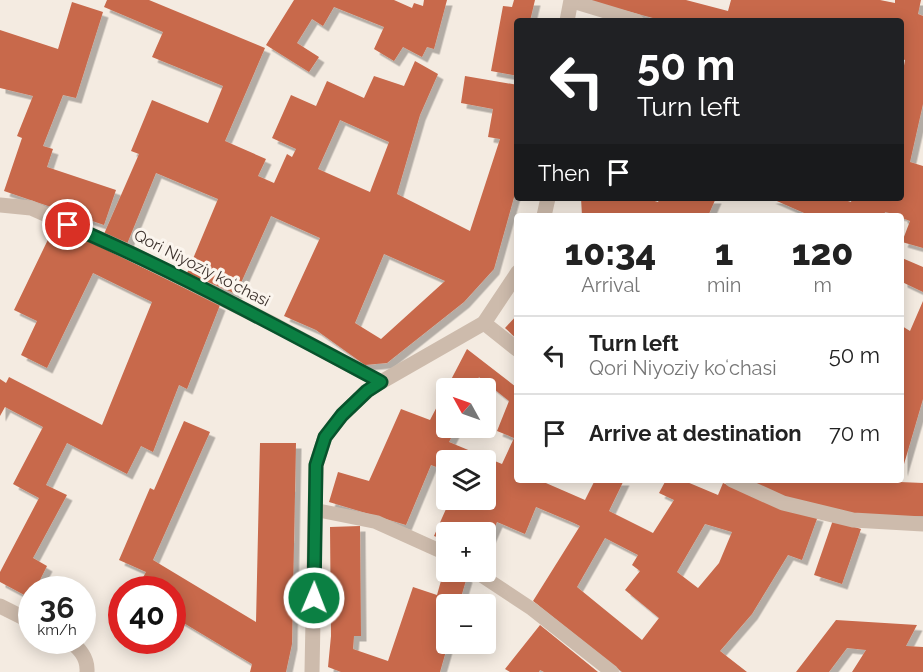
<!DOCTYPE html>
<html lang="en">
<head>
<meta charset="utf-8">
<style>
  :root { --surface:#fff; --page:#f6f6f6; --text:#222; --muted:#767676; --line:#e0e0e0 }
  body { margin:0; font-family:Raleway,sans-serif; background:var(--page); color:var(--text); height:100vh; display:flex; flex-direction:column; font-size:22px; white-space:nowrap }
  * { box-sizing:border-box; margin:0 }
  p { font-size:20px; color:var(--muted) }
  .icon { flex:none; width:33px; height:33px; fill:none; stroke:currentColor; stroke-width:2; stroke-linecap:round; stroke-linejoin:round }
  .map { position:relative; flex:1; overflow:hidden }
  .panel { position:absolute; left:514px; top:213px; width:390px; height:270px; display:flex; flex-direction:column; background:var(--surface); border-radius:6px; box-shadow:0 3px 15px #0003 }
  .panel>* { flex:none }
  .banner { position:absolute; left:514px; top:18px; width:390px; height:183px; border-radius:6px; box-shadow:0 3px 15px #0003; background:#202124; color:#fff; overflow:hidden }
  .needle { width:39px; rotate:310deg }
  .buttons { position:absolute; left:436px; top:378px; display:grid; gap:12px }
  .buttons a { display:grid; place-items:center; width:60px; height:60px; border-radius:6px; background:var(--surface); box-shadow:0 3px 15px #0003; font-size:30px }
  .speed { position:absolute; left:18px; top:576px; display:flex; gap:12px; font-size:30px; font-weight:700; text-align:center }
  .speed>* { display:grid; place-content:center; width:78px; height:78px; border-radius:50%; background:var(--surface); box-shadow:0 3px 15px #0003; line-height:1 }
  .speed small { font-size:15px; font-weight:400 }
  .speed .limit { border:9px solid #d22; background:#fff; color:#111 }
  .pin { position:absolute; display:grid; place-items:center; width:51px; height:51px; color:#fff; margin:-26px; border:3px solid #fff; border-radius:50%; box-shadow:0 2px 6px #0007 }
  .me { position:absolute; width:66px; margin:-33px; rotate:1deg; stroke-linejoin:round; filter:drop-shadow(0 0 4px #0008) }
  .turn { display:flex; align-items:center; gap:21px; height:126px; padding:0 24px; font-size:27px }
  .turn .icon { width:78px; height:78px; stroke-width:2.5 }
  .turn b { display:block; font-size:42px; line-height:51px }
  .then { display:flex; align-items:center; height:57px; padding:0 24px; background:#0003; gap:12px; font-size:22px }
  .eta { display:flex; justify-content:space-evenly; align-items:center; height:102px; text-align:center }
  .eta b { font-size:36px; font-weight:800; line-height:42px }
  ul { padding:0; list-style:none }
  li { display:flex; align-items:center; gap:18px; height:78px; padding:0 24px; border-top:2px solid var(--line) }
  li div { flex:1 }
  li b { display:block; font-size:22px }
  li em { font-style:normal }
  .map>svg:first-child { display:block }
</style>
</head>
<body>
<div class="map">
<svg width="923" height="672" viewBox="0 0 923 672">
  <defs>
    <filter id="shadow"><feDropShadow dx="5.5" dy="5.5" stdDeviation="0" flood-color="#0004"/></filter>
  </defs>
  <rect width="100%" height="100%" fill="#f4ebe1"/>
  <g fill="#c8694b" fill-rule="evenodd" filter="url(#shadow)">
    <path d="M107,0h42l116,48 -40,93 41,18 -8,17 16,7 13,-29 5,3 4,-8 -24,-11 19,-43 25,11 11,-25 37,17 10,-22 30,10 11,-25 23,13 -18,41 -23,79 73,37 30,-92 -12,-2 5,-28 -32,-6 4,-27 53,9v98l-24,86 -30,33 -77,61 -22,2 -49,-35 -32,-14 36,-78 -49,-22 -35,78 -49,-21 31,-74 -62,-26 -29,71 -23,-10 35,-80 -8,-3 21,-51 56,23 15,-37 -71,-29 11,-25 -59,-25zM340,120l49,22 -19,50 -52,-23zM384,254l61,27 -64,58 -26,-16z"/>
    <path d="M294,0h100l18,8 2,-5 9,3 1,-6h23l-13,49 -7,-2 -5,10 -19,-10 -9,14 -20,-12 10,-22 -50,-20 -11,19 -11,-7 -15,24 22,14 -10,15 -43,-27z"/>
    <path d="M514,0h21l-5,21h-12v55l-27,-5 12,-65 9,1z"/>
    <path d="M586,0h100l42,11 3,-11h149l15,3v-3h26l-3,14 5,2v88l-13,58 13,4v82l-21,-6 8,-21 -8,-3v-2l-17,-4 -1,4h-73l-41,-18h69l12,4 1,-4h50v-121l3,-17 -3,-1v-38h-238z"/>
    <path d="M72,2l31,10 -27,86 -13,-3 -20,51 10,3 -6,18 69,23 -12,35 -100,-34 18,-53 -5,-2 16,-40 -33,-8v-58l58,19z"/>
    <path d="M581,198h64l13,4 2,-4h56l-8,18h-126z"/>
    <path d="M55,225l165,80 -33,84 -8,-4 -26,67 -12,-6 -14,28 -60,-31 -21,42 21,10 -34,63 14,8 -12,24h-3l-2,8 -30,-16v-10l39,-74 -26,-14 30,-57 -38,-20 -5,9v-37l6,4 3,-6 93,48 50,-123 -59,-29 -46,95 -26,-13 16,-34 -23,-11z"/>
    <path d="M902,258l21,9v25l-21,-10z"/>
    <path d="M923,301v98l-21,72v-145l8,5z"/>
    <path d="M518,314v26l-13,-12z"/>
    <path d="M467,349l49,38 2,-4v97h21l46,20 10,-20h29l-15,31 44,22 21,-33 -15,-7 7,-13h22l-1,2 31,13 5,-12 59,25 36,8 -16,44 -14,-5 -36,59 -32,37 27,21h-125l-89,-71 47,-75 -6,-3 -38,-16 -11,27 -28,-12 -11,25v-15h-39v9l-13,-5 16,-36h36v-40h-39v11l-16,-6 -25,60 -77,-23 9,-30 31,9 32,-72 29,11zM479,377l30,24 -12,30 17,7 -12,26 -53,-22 7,-14h-9v-40h26zM705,524l27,8 -13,31 -21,25 -21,-16zM605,538l33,17 -6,10 8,6 -15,19 34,28 -17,22 -65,-53z"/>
    <path d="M184,421l26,11 -57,128 103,62 4,-179h36l-4,201 -6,28h-36l2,-8 -80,-48v-26h-36l10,-18 -27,-12 31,-72 4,2z"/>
    <path d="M745,480h155l-1,2 24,1v33h-33l-62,-4 -44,-14z"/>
    <path d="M833,520l28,9 -19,55 -28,-9z"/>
    <path d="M360,526l1,110h-7l-1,13 35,12 25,-74 24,8 9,-32 1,9h12l8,5 -8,27h-12l1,40 -8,28h-99l-13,-5 3,-31 -1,-109z"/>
    <path d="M836,620l81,5 -11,21 17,1v25h-71l14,-22 -19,-2 -18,24h-33z"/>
    <path d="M540,625l58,47h-54l-4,-2 -1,2h-29l-5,-3z"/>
  </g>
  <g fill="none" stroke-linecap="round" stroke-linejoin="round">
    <g stroke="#cdbbac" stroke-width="14">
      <path d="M571,1l66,20"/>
      <path d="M316,510l60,12 71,32"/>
      <path d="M476,572l56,37 80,63"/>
    </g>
    <g stroke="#cdbbac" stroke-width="15">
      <path d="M0,205l31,3 92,41 154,77 104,56"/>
      <path d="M484,323l34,27"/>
      <path d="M732,480l51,23 70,17 70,4"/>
      <path d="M0,606l32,16"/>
      <path d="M67,640c12,7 21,18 20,32"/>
    </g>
    <g stroke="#cdbbac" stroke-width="15">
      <path d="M567,21l4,-21"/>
      <path d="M544,216l4,-18"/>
      <path d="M312,672l4,-207 9,-28 17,-22 25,-24 14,-9 103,-59 34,-51"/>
    </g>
  </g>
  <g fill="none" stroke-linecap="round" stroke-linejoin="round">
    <g stroke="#07532c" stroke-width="15">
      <path id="route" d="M68,225c107,46 210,102 313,157l-14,9 -25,24 -17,22 -9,28 -2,133"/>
    </g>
    <use href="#route" stroke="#0b8043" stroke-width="10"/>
  </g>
  <g text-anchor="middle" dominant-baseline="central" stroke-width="6" stroke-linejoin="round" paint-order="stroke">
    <g font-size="16" fill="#3b302b" stroke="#fbf5ee">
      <text transform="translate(202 268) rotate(27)">Qori Niyoziy koʻchasi</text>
    </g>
  </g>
</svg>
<div class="buttons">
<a><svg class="needle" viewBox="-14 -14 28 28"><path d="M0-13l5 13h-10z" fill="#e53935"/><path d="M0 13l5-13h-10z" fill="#767676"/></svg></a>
<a><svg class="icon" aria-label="layers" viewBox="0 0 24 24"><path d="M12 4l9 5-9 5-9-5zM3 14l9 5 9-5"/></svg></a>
<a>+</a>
<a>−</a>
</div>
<div class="speed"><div>36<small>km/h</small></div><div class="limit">40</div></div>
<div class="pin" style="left:68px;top:225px;background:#d93025"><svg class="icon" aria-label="arrive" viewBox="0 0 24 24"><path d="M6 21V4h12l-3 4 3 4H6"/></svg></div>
<svg class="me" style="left:314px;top:598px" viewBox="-20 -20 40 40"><circle r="17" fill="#0b8043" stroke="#fff" stroke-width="3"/><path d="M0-11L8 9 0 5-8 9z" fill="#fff"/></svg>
<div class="banner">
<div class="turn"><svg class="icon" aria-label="left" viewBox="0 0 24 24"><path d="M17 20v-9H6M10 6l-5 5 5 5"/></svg><div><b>50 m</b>Turn left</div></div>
<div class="then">Then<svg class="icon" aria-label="arrive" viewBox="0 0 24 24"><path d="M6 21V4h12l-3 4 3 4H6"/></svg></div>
</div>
<section class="panel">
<div class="eta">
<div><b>10:34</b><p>Arrival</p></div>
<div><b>1</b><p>min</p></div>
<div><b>120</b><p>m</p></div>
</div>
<ul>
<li><svg class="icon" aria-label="left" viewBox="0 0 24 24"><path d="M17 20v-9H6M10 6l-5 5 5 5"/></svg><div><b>Turn left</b><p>Qori Niyoziy koʻchasi</p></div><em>50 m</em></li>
<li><svg class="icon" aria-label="arrive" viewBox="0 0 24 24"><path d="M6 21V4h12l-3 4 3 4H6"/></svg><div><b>Arrive at destination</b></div><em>70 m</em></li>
</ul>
</section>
</div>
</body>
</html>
